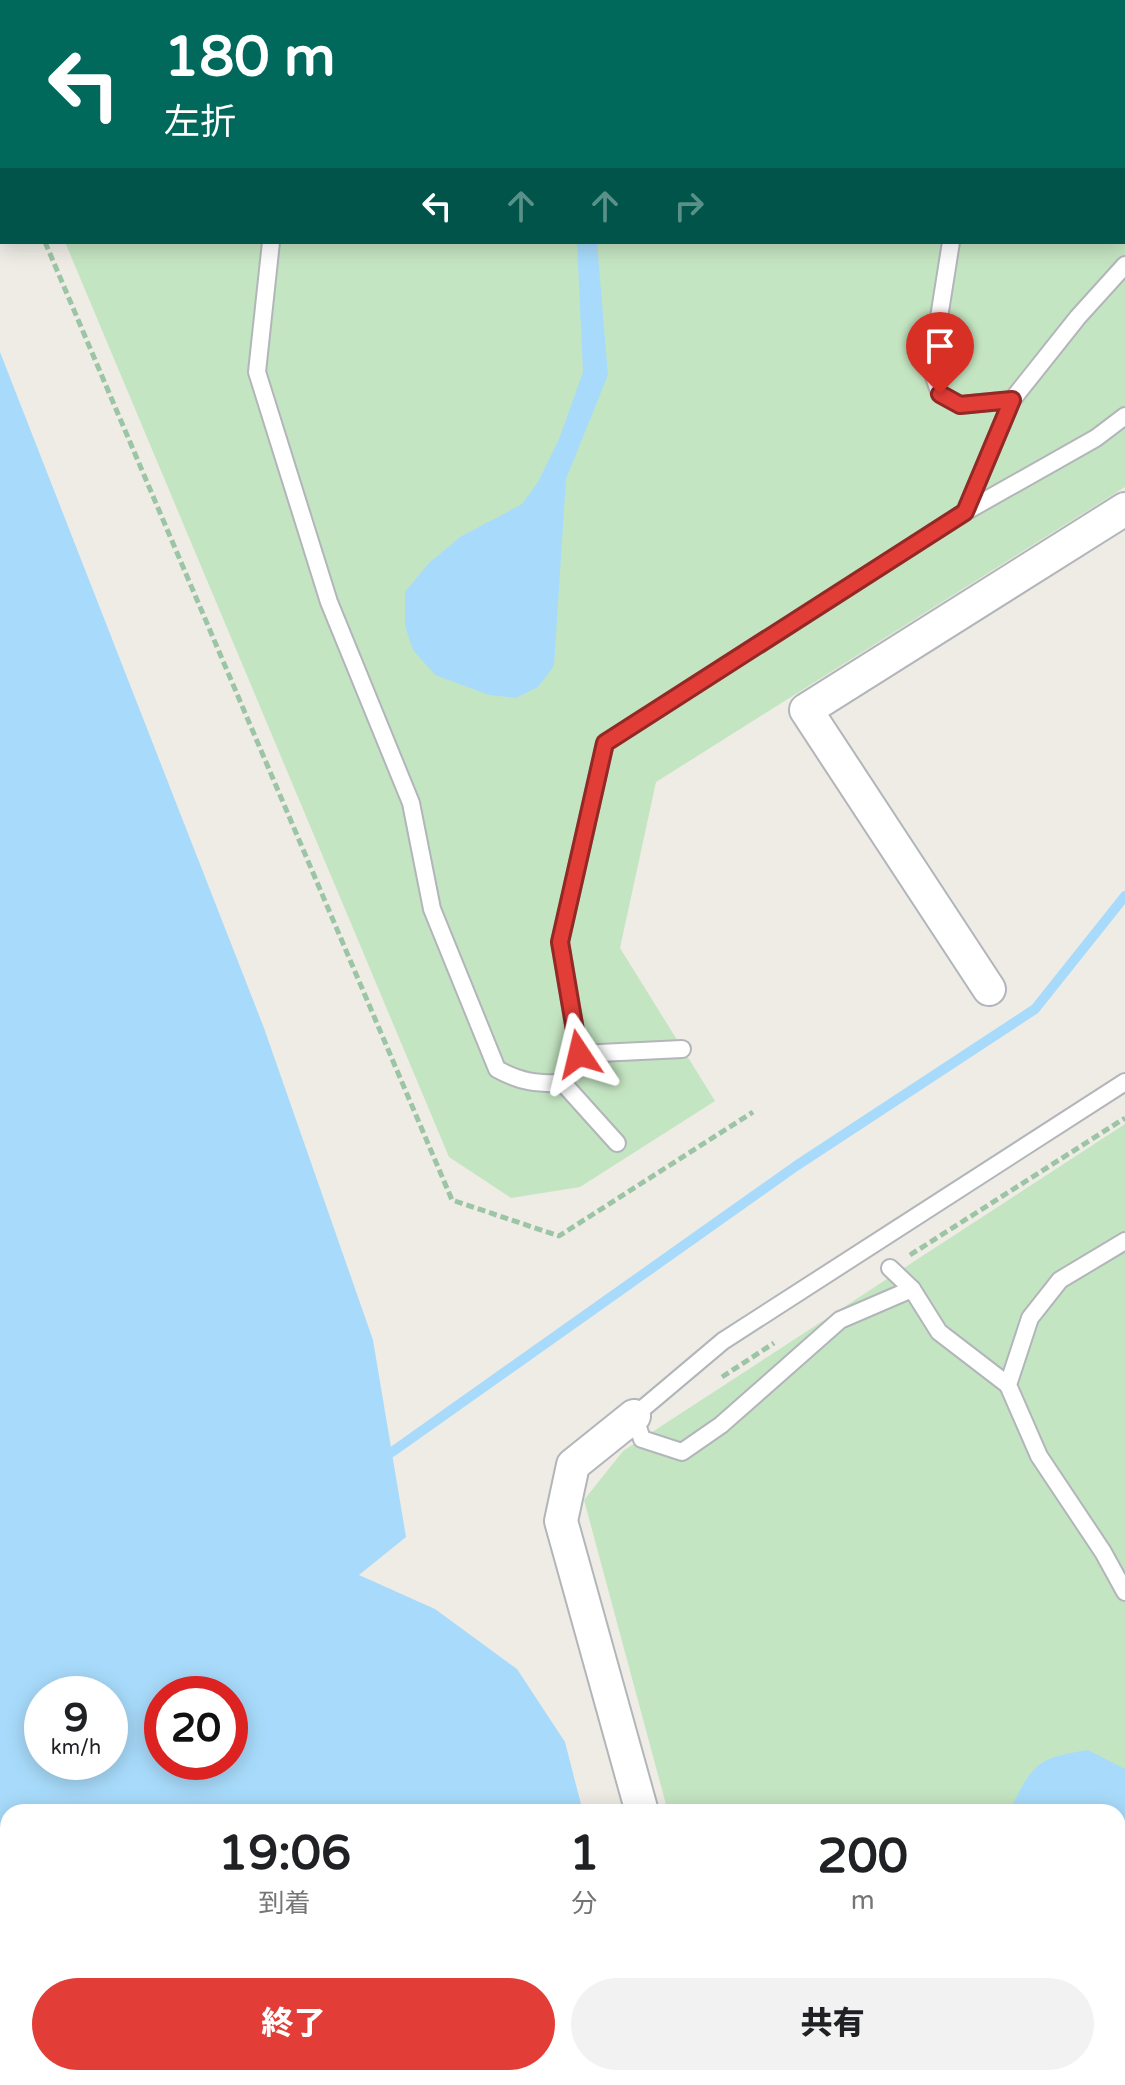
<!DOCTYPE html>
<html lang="ja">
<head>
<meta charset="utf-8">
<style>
  :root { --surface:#fff; --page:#f2f2f2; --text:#202124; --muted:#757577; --accent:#e23d37 }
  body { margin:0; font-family:"Varela Round","Noto Sans JP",sans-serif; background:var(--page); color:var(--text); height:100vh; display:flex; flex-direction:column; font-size:30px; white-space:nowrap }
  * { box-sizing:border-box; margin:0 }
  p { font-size:26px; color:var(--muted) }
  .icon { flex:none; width:44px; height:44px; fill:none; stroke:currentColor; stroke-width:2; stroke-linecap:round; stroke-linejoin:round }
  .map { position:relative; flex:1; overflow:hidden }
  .details { position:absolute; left:0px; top:1804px; width:1126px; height:282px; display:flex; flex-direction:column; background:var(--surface); border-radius:24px 24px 0 0; box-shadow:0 4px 20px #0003 }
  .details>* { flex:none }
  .banner { position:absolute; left:0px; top:0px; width:1126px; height:244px; box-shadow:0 4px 20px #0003; background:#00695c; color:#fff; overflow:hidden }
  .speed { position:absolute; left:24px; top:1676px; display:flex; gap:16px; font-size:40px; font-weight:700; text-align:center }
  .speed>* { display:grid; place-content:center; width:104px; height:104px; border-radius:50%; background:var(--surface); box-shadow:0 4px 20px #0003; line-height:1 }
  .speed small { font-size:20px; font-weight:400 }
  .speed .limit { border:12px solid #d22; background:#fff; color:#111 }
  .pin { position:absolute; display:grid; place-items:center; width:68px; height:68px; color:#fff; margin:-82px -34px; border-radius:50% 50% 50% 0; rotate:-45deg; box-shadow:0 0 8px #0007 }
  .pin .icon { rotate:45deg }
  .me { position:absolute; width:88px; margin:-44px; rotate:350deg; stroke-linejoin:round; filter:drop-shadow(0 0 6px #0008) }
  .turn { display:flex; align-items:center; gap:28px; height:168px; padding:0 32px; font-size:36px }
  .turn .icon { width:104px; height:104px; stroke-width:2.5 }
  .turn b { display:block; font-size:56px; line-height:68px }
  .lanes { display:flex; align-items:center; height:76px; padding:0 32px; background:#0003; justify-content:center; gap:40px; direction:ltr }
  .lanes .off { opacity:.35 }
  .eta { display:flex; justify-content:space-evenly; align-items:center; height:136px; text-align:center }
  .eta b { font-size:48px; font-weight:800; line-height:56px }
  .action { display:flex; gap:16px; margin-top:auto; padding:16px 32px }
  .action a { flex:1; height:92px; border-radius:48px; background:var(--accent); color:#fff; font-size:32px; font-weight:800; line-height:92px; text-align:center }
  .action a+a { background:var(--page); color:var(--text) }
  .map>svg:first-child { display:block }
</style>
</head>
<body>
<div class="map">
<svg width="1125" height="2085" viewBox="0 0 1125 2085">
  <rect width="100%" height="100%" fill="#eeece5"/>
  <g fill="#c4e5c2">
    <path d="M0,0h1125v487l-469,295 -36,166 95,153 -135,86 -69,11 -62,-41 -384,-915h1059v-240h-1122v89z"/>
    <path d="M1125,1124v961h-384l-2,-7h379v-266h-450l-84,-312 39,-49z"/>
  </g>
  <g fill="#a8dbfb" fill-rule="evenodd">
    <path d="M577,242h20l11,133 -42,104 -12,187 -16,21 -22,11 -27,-3 -54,-20 -22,-25 -8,-24v-34l24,-29 31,-26 62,-33 16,-22 21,-43 24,-67z"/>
    <path d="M0,352l264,676 109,312 33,197 -47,38 76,34 82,60 48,73 18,70h-575v266h641l2,7h-651zM110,1694v68h-68v-68zM162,1694h68v68h-68z"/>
    <path d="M1088,1750l37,19v66l-7,11v-34h-109c23,-46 25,-54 79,-62z"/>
  </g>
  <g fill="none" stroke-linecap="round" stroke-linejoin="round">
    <path stroke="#a8dbfb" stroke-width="10" d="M392,1452l404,-286 239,-157 90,-113"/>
    <g stroke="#b2b5b9" stroke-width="20">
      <g id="lane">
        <path d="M195,0l2,2"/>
        <path d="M1101,2l1,-2"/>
        <path d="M271,242l-14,130 72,230 82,201 21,106 65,160c23,13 40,15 66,14l16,-29 -19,-112 45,-199 360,-231 131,-74 29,-22"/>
        <path d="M951,242l-20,126 9,26 20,11 52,-5"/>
        <path d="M965,512l47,-112 66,-83 47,-52"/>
        <path d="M579,1054l103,-5"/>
        <path d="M563,1083l54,60"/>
        <path d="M1125,1241l-65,39 -30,38 -22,67 31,71 64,96 22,40"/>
        <path d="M890,1268l22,21 27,43 69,53"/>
        <path d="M912,1289l-72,31 -119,105 -39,27 -40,-13 -8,-23 89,-75 402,-259"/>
        <path d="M1118,1921l7,-16"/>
        <path d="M1057,2085l1,-7"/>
      </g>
    </g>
    <g stroke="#b2b5b9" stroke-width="36">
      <g id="street">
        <path d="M989,989l-183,-279 319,-201"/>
        <path d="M634,1416l-61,49 -12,56 81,291"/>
        <path d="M716,2078l2,7"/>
      </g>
    </g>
    <g stroke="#9cc5a6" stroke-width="5" stroke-dasharray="8 4" stroke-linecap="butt">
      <path d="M0,135l2,5"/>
      <path d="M45,242l407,958 107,36 194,-124"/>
      <path d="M910,1255l215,-137"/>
      <path d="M722,1377l52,-34"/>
    </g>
    <use href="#lane" stroke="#fff" stroke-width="16"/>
    <use href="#street" stroke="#fff" stroke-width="32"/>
  </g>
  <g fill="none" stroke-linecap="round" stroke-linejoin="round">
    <g stroke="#932824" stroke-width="20">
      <path id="route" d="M579,1054l-19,-112 45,-199 360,-231 47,-112 -52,5 -20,-11"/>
    </g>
    <use href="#route" stroke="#e23d37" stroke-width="14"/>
  </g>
</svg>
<div class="speed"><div>9<small>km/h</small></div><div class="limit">20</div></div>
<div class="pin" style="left:940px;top:394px;background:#d93025"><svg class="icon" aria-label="arrive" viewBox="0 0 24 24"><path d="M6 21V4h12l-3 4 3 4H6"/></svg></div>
<svg class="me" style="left:579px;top:1054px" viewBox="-20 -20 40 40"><path d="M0-17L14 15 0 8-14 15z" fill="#e23d37" stroke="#fff" stroke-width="4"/></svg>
<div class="banner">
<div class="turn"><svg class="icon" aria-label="left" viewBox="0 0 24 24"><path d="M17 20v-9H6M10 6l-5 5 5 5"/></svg><div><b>180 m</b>左折</div></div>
<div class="lanes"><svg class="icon" aria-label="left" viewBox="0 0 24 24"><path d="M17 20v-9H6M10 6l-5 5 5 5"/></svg><svg class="icon off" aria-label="ahead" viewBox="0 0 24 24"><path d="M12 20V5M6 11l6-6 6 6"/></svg><svg class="icon off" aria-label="ahead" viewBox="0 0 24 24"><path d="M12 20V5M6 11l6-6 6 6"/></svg><svg class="icon off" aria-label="right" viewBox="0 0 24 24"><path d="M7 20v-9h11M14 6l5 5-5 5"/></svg></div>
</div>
<section class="details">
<div class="eta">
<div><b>19:06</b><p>到着</p></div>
<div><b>1</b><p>分</p></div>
<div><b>200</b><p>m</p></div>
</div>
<div class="action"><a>終了</a><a>共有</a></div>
</section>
</div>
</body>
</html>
